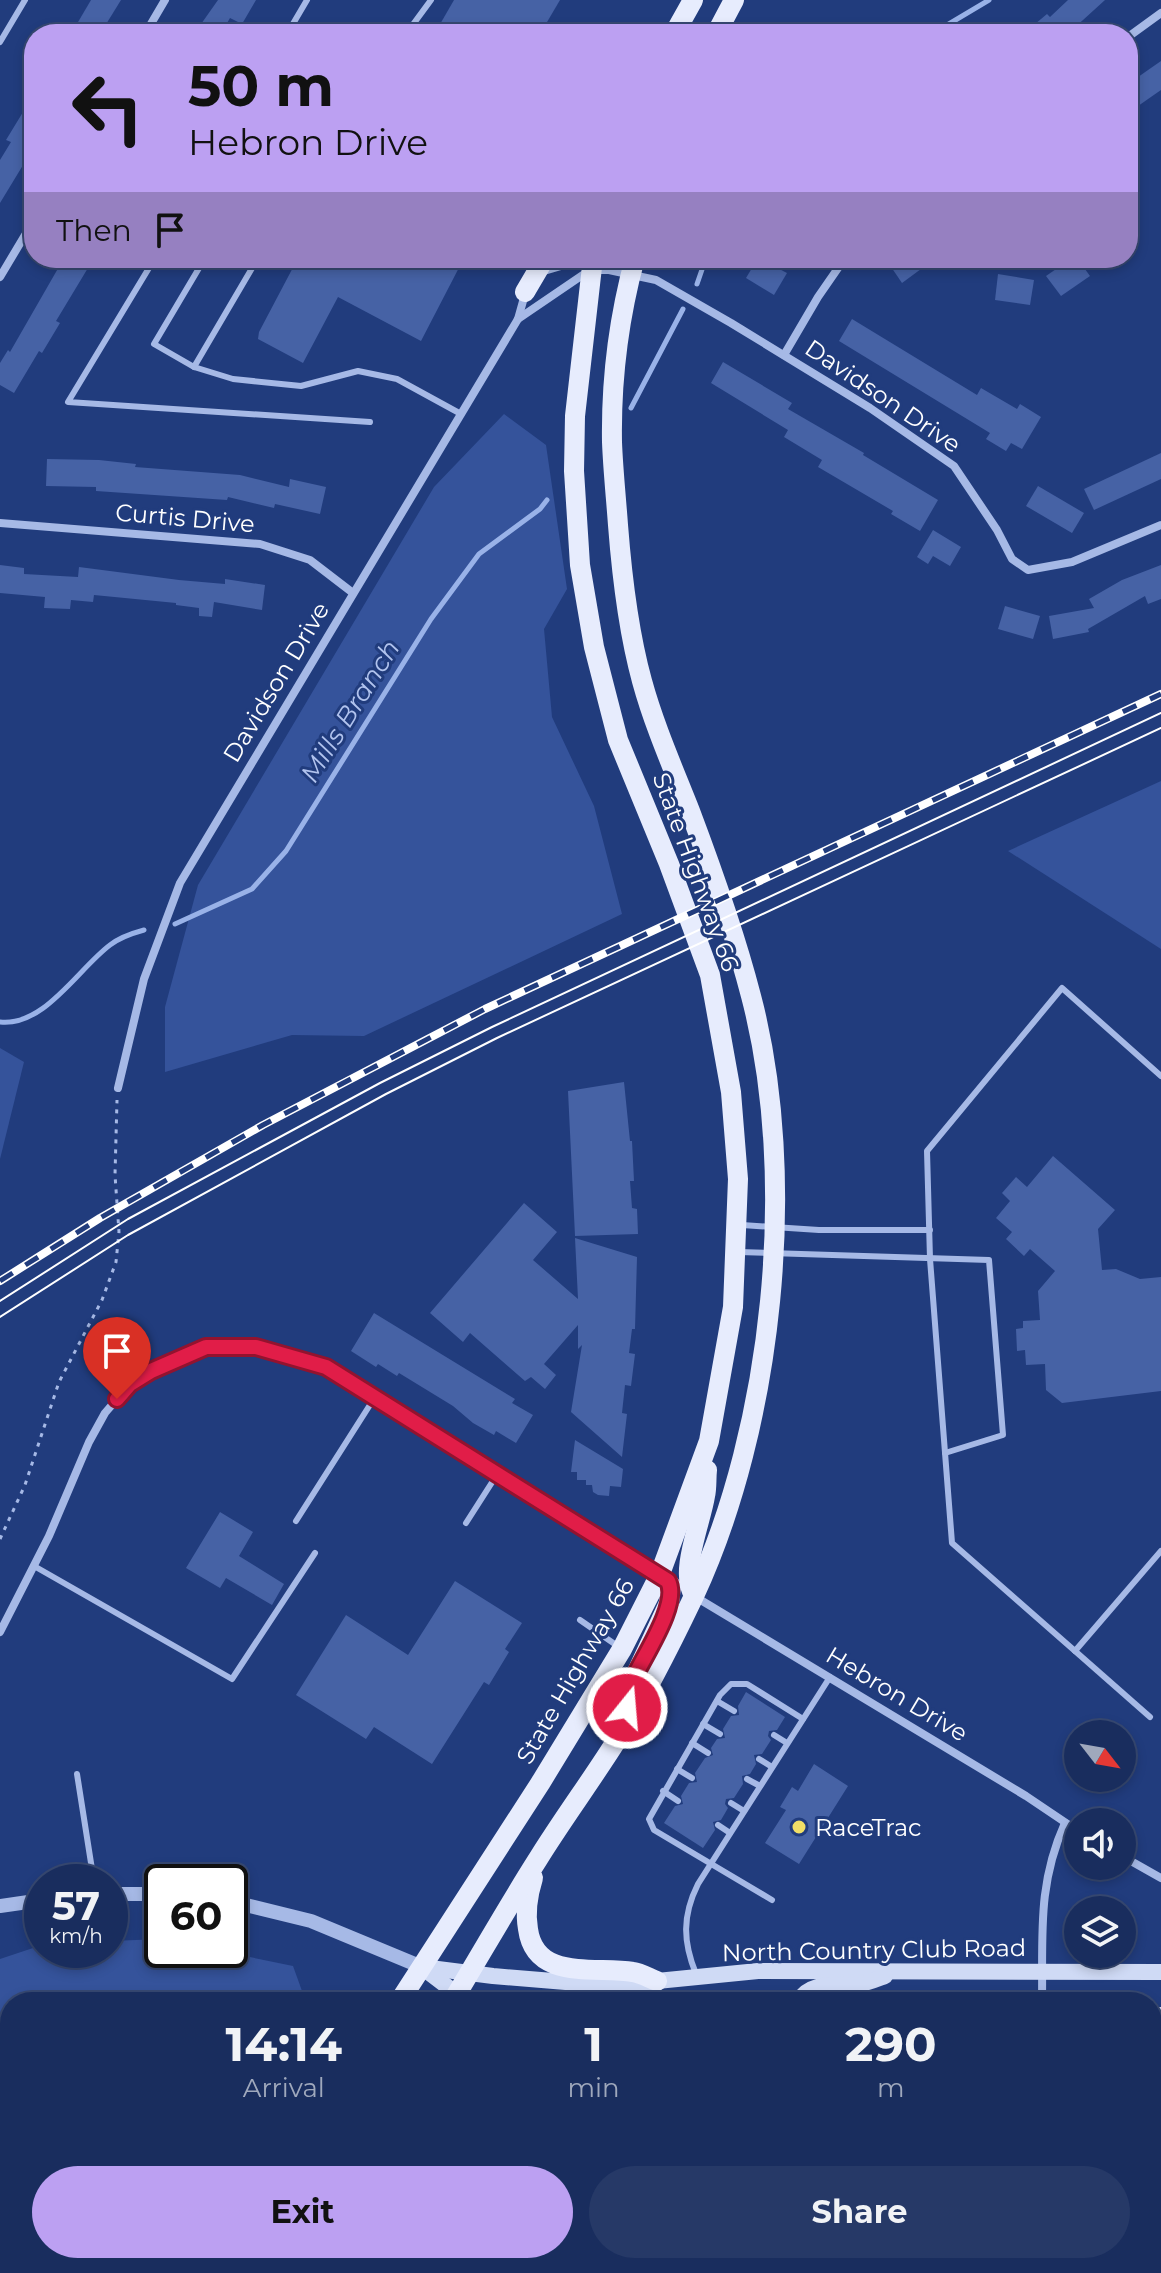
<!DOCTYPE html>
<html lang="en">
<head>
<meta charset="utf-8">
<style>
  :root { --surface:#192d5e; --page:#263967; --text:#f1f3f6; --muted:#9fa8bc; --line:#374973; --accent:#bca0f2 }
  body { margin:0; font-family:Montserrat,sans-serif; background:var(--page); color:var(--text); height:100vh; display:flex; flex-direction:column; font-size:30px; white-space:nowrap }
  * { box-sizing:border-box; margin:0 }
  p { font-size:26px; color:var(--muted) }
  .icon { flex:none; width:44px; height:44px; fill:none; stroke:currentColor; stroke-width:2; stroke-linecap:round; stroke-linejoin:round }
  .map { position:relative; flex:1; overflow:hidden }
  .details { position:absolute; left:0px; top:1992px; width:1162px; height:282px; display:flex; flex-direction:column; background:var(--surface); border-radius:32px 32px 0 0; box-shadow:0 4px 12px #0003,0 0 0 2px var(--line) }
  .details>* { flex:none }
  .banner { position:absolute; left:24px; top:24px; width:1114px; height:244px; border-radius:32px; box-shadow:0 4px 12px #0003,0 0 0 2px var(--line); background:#bca0f2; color:#111; overflow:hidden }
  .needle { width:52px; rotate:121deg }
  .buttons { position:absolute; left:1064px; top:1720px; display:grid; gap:16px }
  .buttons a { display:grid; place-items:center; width:72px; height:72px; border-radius:50%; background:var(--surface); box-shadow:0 4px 12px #0003,0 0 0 2px var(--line); font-size:40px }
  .speed { position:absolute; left:24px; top:1864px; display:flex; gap:16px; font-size:40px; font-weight:700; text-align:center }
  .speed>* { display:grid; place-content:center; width:104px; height:104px; border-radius:50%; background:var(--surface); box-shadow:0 4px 12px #0003,0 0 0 2px var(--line); line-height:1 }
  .speed small { font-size:20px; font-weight:400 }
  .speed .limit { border:4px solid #111; border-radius:12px; background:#fff; color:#111 }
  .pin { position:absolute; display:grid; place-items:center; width:68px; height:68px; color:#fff; margin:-82px -34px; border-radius:50% 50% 50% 0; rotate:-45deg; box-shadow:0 0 8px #0007 }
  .pin .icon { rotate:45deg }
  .me { position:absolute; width:88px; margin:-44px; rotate:17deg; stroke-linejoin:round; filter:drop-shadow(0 0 6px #0008) }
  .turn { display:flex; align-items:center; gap:28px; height:168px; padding:0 32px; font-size:36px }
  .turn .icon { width:104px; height:104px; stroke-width:2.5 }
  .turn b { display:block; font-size:56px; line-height:68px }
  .then { display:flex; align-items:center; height:76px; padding:0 32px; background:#0003; gap:16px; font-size:30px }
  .eta { display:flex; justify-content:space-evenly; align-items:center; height:136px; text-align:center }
  .eta b { font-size:48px; font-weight:700; line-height:56px }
  .cta { display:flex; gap:16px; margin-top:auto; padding:16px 32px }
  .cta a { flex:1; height:92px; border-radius:48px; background:var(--accent); color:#111; font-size:32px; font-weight:700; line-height:92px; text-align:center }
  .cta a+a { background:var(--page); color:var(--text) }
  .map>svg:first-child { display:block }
</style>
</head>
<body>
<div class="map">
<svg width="1161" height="2273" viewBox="0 0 1161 2273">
  <rect width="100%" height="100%" fill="#213c7d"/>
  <g fill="#35539b">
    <path d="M504,414l42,31 21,144 -23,40 8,88 42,89 28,108 -258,122 -72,-1 -127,37v-65l33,-122 236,-398z"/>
    <path d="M1161,781v168l-153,-98z"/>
    <path d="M0,1048l24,14 -24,97z"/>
    <path d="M162,1939v11h54l77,16 13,36h-296v205l-10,-6v-242l42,-14v5h68v-9z"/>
  </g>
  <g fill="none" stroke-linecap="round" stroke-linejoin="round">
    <g stroke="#99b2e8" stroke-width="5">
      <path d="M932,34l57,-34"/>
      <path d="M697,284l9,-26"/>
      <path d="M631,408l52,-99"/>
      <path d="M175,924l77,-35 34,-38 145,-232 48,-65 61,-45 7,-9"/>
      <path d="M0,1022c44,5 78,-53 110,-77 9,-7 23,-12 34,-15"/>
    </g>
  </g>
  <g fill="#4662a5">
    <path d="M91,0h30l-21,34h-29z"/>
    <path d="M218,0h38l-14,24 -12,-6 -7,12 8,4h-37z"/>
    <path d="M454,0h106l-20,34h-87l-14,-8z"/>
    <path d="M1068,0h37l-33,30 -2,-3 -8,7h-39l24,-20 3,3z"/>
    <path d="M1161,61v29l-33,23v-29z"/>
    <path d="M34,94v53l-34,56v-43l11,-18 -5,-2z"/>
    <path d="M64,258h30l-38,63 4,2 -18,30 -3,-2 -25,42 -14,-8v-22l8,-13 2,2z"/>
    <path d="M298,258h83l16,9 1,-9h66l-43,83 -83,-44 -35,66 -45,-24 1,-7z"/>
    <path d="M758,258l29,15 -13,22 -28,-17z"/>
    <path d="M885,258h51l-34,25z"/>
    <path d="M1072,258h5l13,18 -29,20 -15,-20z"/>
    <path d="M998,274l36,6 -4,25 -35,-5z"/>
    <path d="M852,319l125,76 4,-7 36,21 3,-5 21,13 -19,32 -11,-6 -5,8 -20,-12 4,-6 -151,-92z"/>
    <path d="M723,362l69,41 -4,6 76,44 -1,2 75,45 -18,31 -29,-17 2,-3 -75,-44 4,-7 -38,-23 4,-7 -77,-47z"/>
    <path d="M1161,453v26l-67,31 -10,-21z"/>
    <path d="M47,459l52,1 37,4 -1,3 105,8 49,12 1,-8 36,8 -6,27 -45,-10 -1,4 -46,-11 -1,3 -131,-9v-4l-50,-1z"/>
    <path d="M1038,486l46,27 -12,20 -46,-27z"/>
    <path d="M933,530l28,17 -11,19 -17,-10 -5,8 -11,-7z"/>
    <path d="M0,565l24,3v6l54,3 1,-10 100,13 46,4v-5l40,6 -3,25 -48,-8 -2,15 -13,-1v-8l-23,-3v-2l-82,-8 -1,7 -22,-2 -1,9 -26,-1 1,-11 -45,-4z"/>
    <path d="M1161,565v34l-13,5 -3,-8 -57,33 1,3 -36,7 -4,-23 45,-8 -5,-9 33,-19z"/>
    <path d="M1005,606l35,10 -7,23 -35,-10z"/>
    <path d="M624,1082l6,59h2l2,40h-4l2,27 5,1 1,25 -63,2 -7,-145z"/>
    <path d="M1053,1156l62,54 -17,19 4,41 14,-1 24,10 21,-2v114l-99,12 -16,-13 -1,-26 -19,1 -1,-15 -8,1 -1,-22 7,-1v-7l17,-1 -2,-29 17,-20 -25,-22 -6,7 -18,-17 6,-7 -16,-14 14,-17 -8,-8 14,-16 11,10z"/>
    <path d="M524,1203l33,29 -24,28 45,39 -3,-61 62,19 -2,72h-3l-3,24 6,1 -4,32 -6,-1 -3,28 5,1 -5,43 -51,-45 11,-67 -4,4v-24l-34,39 12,11 -11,14 -14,-12 -6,4 -55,-48 -7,9 -33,-29z"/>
    <path d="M374,1313l141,86 -3,4 21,12 -17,28 -20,-12 -2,4 -21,-12 -20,-17 -54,-33 -2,3 -19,-12 -2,3 -25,-16z"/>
    <path d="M575,1440l48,29 -2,18 -11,-1 -1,10 -11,-1 -5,-3 -1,-7h-6v-5h-9v-8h-6z"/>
    <path d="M220,1512l33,20 -14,24 45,28 -12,21 -46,-27 -6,10 -34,-20z"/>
    <path d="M455,1581l67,42 -17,26 4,3 -20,33 -5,-3 -52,82 -58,-37 -8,12 -70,-44 50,-80 62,40z"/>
    <path d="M746,1692l39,25 -8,13 -8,1 -1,5 3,4 -9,14 -8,1 2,9 -6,10 -8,2 1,8 -9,14 -8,1 -1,5 3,4 -7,12 -8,2 2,8 -12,18 -39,-25 11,-17 8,-2 -2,-8 8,-13 8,-1 -2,-9 10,-15 8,-3 -2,-7 6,-9 8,-1 -2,-9 8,-13 8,-1 -1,-9z"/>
    <path d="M814,1764l34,22 -49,78 -34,-21 21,-33 -6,-3 12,-20 6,4z"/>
  </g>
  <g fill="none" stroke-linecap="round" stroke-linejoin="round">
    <path stroke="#a6b9e6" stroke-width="3" stroke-dasharray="4 6" stroke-linecap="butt" d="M0,1539l25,-54 34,-103 43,-82 14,-38 3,-30 -4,-57 2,-75"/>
    <g stroke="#a6b9e6" stroke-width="6">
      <path d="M287,34l20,-34"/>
      <path d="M406,34l25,-34"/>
      <path d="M0,42l25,-42"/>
      <path d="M155,258l-87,144 302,20"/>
      <path d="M205,258l-51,86 40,23 39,12 68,7 57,-15 39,8 64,35"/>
      <path d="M194,367l64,-109"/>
      <path d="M1161,1076l-99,-88 -135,163 3,108 22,284 123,108 86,-100"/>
      <path d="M742,1225l77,5h111"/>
      <path d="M739,1252l250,8 14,175 -58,18"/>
      <path d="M296,1521l79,-124"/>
      <path d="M466,1523l32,-50"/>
      <path d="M34,1566l198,113 83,-126"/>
      <path d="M580,1620l39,27"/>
      <path d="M1075,1651l75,66"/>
      <path d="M717,1701l17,10"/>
      <path d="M703,1724l17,10"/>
      <path d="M774,1735l13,8"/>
      <path d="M692,1743l16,10"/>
      <path d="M759,1759l13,8"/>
      <path d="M677,1769l15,9"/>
      <path d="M77,1774l17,108"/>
      <path d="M747,1779l13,7"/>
      <path d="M663,1791l15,10"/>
      <path d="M731,1803l13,8"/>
      <path d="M718,1825l12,8"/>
      <path d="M772,1900l-118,-70 -5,-11 71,-124 11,-11h16l56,35"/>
      <path d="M696,1974c-13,-32 -14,-58 2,-90l132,-207"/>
      <path d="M0,2239l10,6"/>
      <path d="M40,2264l15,9"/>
      <path d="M200,2264l15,9"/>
      <path d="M85,2273l8,-9"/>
      <path d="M684,2273l6,-9"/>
      <path d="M770,2273l5,-9"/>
    </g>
    <g stroke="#a6b9e6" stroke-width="8">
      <path d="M145,34l20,-34"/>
      <path d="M1128,37l33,-24"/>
      <path d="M544,271l34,-10 11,8"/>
      <path d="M0,277l34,-57"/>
      <path d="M518,319l72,-49h19l47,10 75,43 139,85 84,58 43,64 15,29 16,11 44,-8 89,-37"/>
      <path d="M784,355l34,-58 27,-39"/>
      <path d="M0,523l260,21 50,16 43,33"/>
      <path d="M118,1088l26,-109 36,-96 338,-564 7,-25"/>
      <path d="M694,1596l332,200 52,35"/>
      <path d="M0,1632l49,-96 40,-94 16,-29 25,-29 42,-24 34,-13h50l70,20 332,205"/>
      <path d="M1122,1856l39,22"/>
      <path d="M1042,2002c1,-66 -5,-117 23,-179"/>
      <path d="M1152,2157l9,-1"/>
      <path d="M950,2273l7,-9"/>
    </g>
    <g stroke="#a6b9e6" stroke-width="14">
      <path d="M110,1894h52"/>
      <path d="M230,1901l81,20 111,46"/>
      <path d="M0,1906l42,-6"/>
    </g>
    <g stroke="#cfdaf5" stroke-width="16">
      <path d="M422,1967l71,9 145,12 19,-7 101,-10 403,1"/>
      <path d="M423,1968l34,26 26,8"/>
      <path d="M798,2002c11,-22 40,-16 61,-18 9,-1 18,-5 26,-8"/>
      <path d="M1152,2015h9"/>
    </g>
    <g stroke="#e7ecfd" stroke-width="20">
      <path d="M674,34l19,-34"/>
      <path d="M716,34l18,-34"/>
      <path d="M525,292l20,-34"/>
      <path d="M694,1595c-15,-22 7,-73 11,-99 2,-8 1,-17 2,-26"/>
      <path d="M626,1711l5,-26 38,-82 2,-17 -11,-12"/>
      <path d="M533,1878c-5,16 -8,34 -5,51 7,52 66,37 105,43 8,1 16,6 24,9"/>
      <path d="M399,2002l142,-220 81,-133 38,-75 49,-133 24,-134 5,-128 -7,-87 -21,-117 -41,-111 -51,-124 -24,-93 -14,-82 -6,-94 1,-55 18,-158"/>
      <path d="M452,2002c29,-48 56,-96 86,-143 26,-42 56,-82 82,-124 28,-44 52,-93 74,-139 79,-170 105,-418 57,-600 -16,-62 -38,-124 -61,-185 -17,-43 -36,-86 -48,-130 -14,-51 -20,-104 -24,-156 -2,-28 -5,-56 -6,-83 -1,-61 7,-125 23,-184"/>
      <path d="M232,2273l5,-9"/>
      <path d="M277,2273l5,-9"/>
    </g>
    <g stroke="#fff" stroke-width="2">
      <path d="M0,1301l128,-82 252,-136 112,-56 669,-314"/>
      <path d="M0,1317l128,-82 258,-141 111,-56 664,-310"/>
    </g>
    <g stroke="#fff" stroke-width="8">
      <path id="rail" d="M0,1281l100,-63 163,-93 222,-116 676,-315"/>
    </g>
    <use href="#rail" stroke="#213c7d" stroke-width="5" stroke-dasharray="15" stroke-linecap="butt"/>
  </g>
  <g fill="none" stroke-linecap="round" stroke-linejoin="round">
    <g stroke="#92132f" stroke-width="20">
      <path id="route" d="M117,1399l13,-15 21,-13 55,-24h50l70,20 342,214c12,24 -26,77 -36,101 -3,8 -4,17 -5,26"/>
    </g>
    <use href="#route" stroke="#e11d48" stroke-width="14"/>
  </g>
  <circle fill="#f2df67" stroke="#213c7d" stroke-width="3" cx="799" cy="1827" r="8"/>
  <g text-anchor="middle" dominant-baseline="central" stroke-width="6" stroke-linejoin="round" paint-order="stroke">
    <g font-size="24" fill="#fff" stroke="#213c7d">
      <text transform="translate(883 396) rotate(34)">Davidson Drive</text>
      <text transform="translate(185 518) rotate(5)">Curtis Drive</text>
      <text transform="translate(276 682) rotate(-59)">Davidson Drive</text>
      <text transform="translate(696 872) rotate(70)">State Highway 66</text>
      <text transform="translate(575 1671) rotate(-60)">State Highway 66</text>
      <text transform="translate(897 1694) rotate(31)">Hebron Drive</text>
      <text transform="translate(874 1950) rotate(-1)">North Country Club Road</text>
    </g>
    <g font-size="24" fill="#fff" stroke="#213c7d" text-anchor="start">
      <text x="815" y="1827">RaceTrac</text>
    </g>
    <g font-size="26" font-style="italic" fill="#b1c3ee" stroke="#213c7d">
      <text transform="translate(350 711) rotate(-58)">Mills Branch</text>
    </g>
  </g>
</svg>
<div class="buttons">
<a><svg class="needle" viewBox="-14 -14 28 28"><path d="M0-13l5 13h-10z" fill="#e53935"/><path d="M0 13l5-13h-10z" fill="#9fa8bc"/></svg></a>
<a><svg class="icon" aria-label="sound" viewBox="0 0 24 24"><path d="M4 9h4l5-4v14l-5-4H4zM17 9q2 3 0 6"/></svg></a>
<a><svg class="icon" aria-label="layers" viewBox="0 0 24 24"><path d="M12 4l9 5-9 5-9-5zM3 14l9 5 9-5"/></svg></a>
</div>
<div class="speed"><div>57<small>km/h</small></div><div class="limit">60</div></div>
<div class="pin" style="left:117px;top:1399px;background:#d93025"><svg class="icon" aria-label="arrive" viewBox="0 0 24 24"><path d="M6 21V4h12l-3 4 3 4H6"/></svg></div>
<svg class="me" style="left:627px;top:1708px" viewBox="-20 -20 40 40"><circle r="17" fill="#e11d48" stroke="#fff" stroke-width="3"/><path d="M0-11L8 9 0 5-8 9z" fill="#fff"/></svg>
<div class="banner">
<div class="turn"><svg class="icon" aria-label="left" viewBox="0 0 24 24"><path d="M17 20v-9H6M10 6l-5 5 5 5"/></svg><div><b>50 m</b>Hebron Drive</div></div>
<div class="then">Then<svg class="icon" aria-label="arrive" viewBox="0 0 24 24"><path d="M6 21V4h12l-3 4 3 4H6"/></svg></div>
</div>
<section class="details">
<div class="eta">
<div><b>14:14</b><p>Arrival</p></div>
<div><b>1</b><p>min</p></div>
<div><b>290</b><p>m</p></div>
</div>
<div class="cta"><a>Exit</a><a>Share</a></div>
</section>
</div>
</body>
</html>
